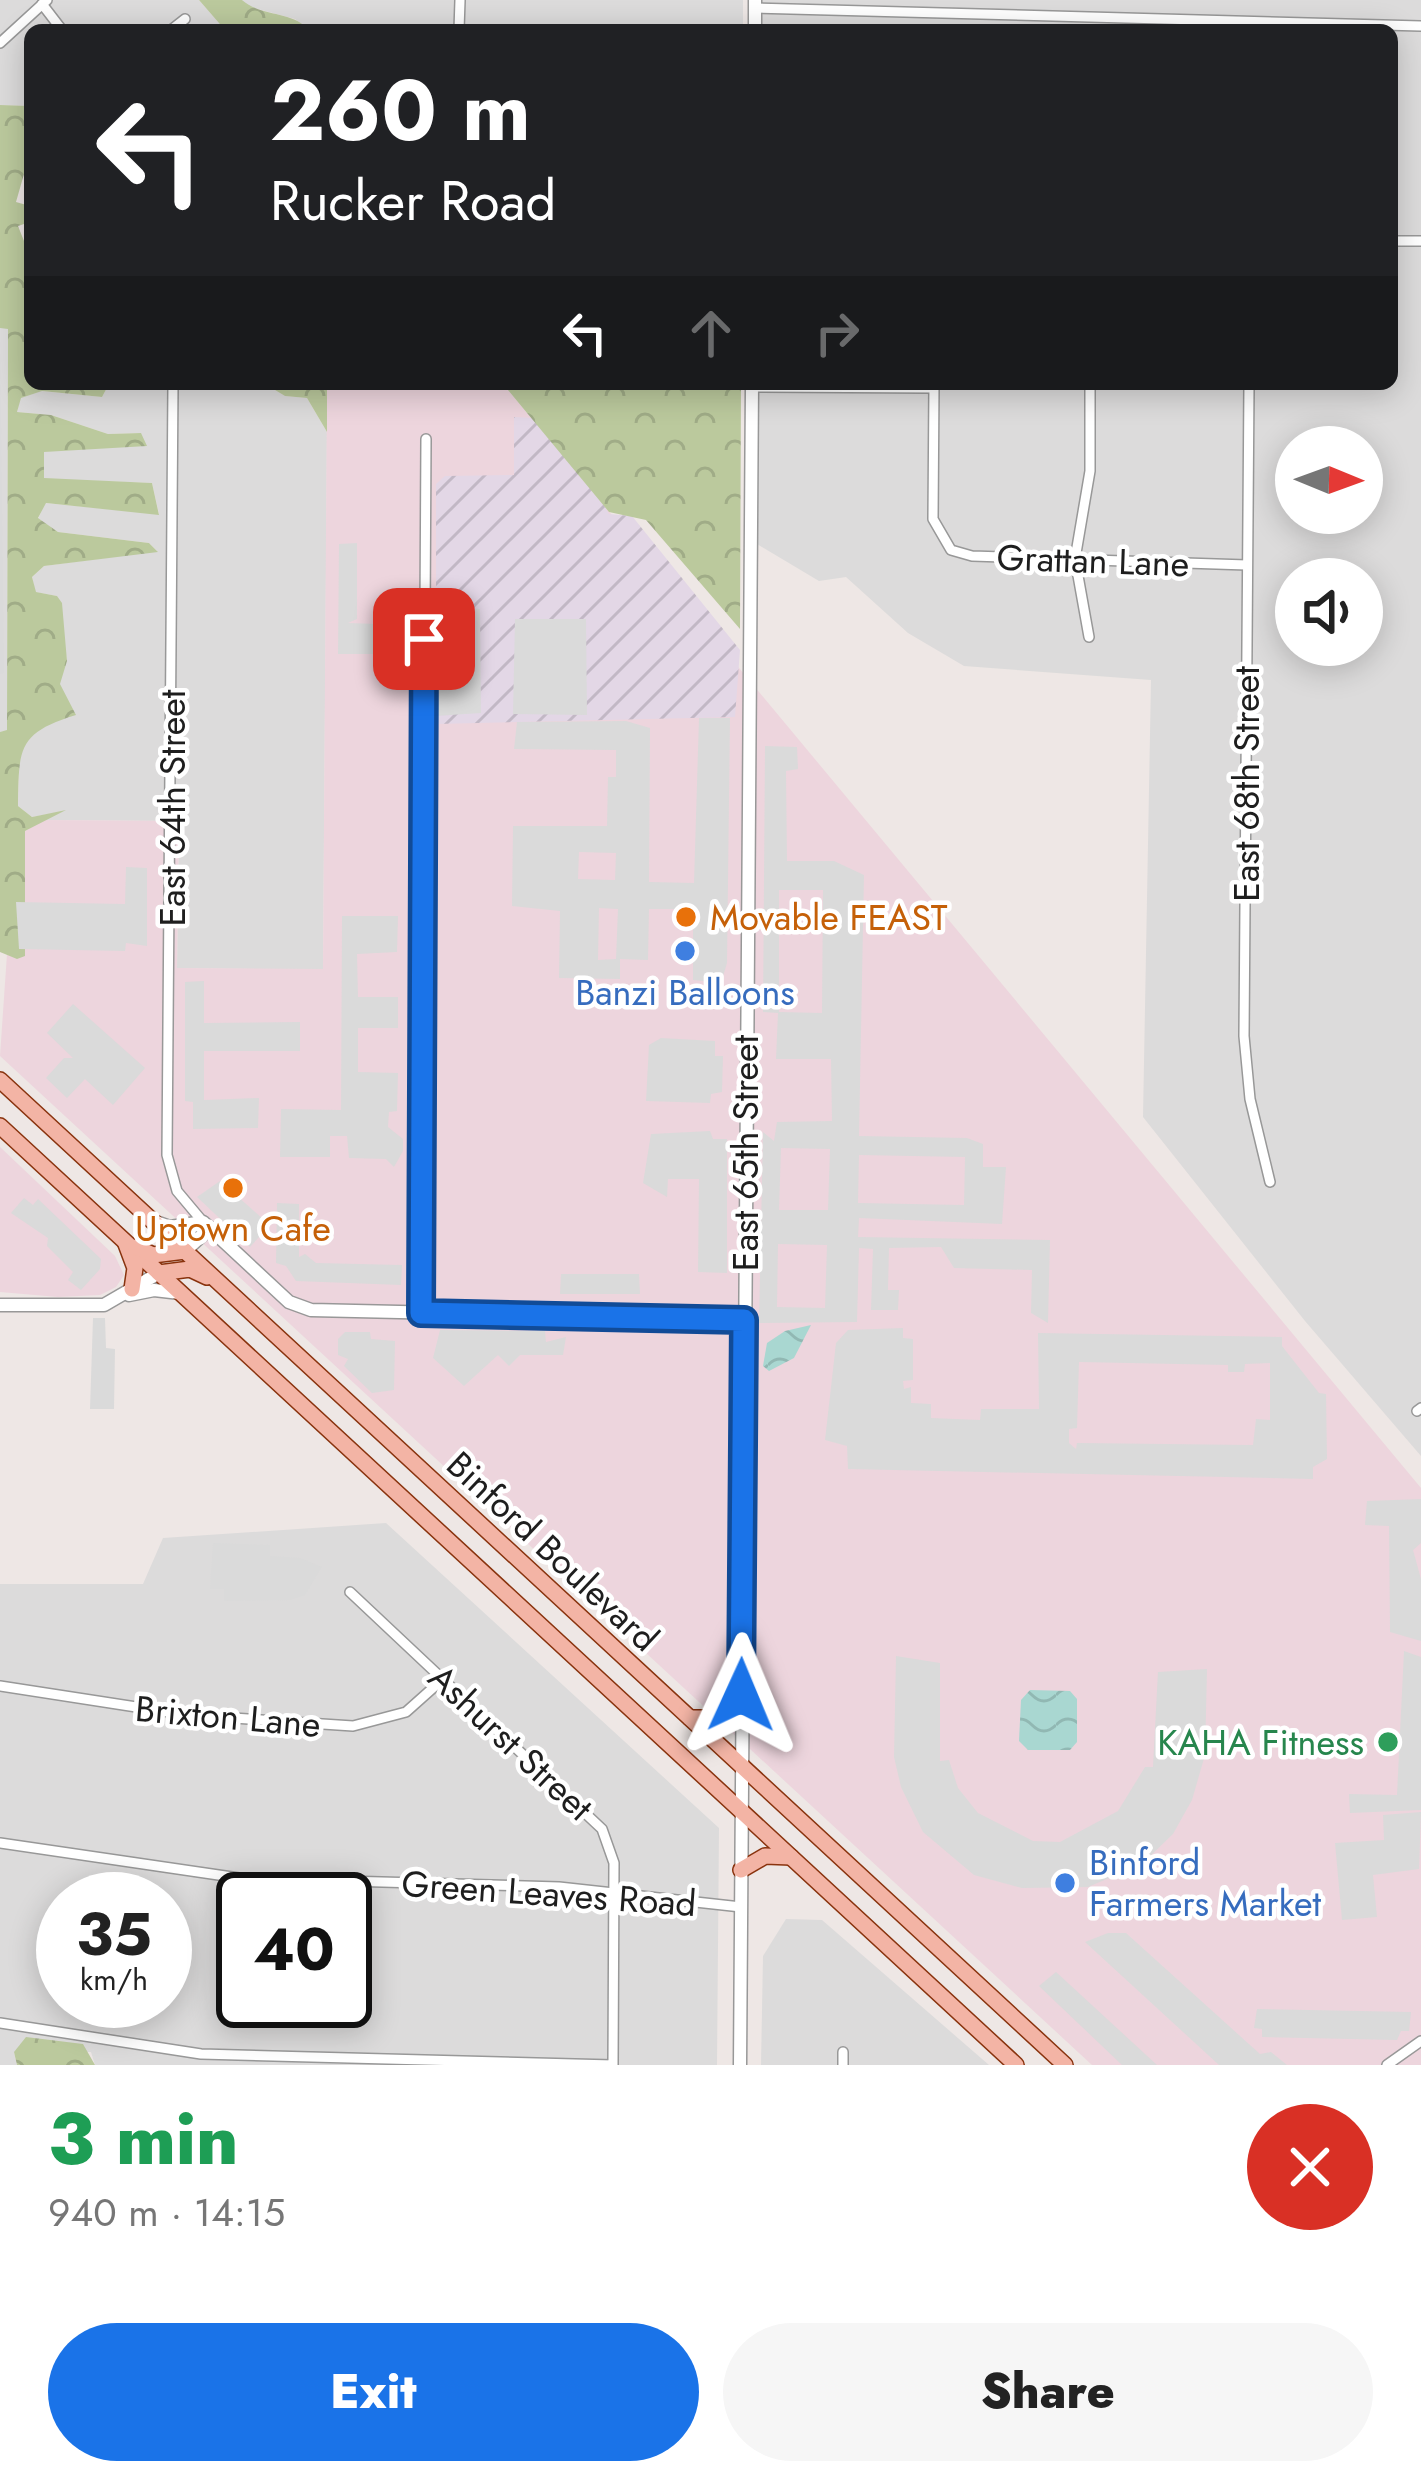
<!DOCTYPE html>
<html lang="en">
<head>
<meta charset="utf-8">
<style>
  :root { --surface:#fff; --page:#f6f6f6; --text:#222; --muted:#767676; --accent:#1a73e8 }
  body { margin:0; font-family:Jost,sans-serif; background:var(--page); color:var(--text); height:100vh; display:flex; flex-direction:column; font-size:45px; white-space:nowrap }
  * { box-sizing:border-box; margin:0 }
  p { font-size:39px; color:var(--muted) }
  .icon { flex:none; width:66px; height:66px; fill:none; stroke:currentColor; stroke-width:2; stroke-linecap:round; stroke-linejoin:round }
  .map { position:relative; height:2065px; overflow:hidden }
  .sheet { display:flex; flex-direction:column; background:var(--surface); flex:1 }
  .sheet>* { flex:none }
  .top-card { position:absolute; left:24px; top:24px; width:1374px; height:366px; border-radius:18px; box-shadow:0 6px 30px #0003; background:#202124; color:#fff; overflow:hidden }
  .needle { width:78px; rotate:91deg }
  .tools { position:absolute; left:1275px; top:426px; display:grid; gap:24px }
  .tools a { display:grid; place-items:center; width:108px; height:108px; border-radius:50%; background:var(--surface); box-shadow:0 6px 30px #0003; font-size:60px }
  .speed { position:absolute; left:36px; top:1872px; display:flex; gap:24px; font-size:60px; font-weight:700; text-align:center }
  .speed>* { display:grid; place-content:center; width:156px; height:156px; border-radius:50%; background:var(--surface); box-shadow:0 6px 30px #0003; line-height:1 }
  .speed small { font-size:30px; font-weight:400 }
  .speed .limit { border:6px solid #111; border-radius:18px; background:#fff; color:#111 }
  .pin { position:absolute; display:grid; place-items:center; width:102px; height:102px; color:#fff; margin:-51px; border-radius:24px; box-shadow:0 6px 18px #0006 }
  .me { position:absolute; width:132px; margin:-66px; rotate:1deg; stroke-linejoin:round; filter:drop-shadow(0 0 9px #0008) }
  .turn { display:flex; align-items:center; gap:42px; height:252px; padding:0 48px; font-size:54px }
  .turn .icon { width:156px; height:156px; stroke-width:2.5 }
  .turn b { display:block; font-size:84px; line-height:102px }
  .lanes { display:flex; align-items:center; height:114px; padding:0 48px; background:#0003; justify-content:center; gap:60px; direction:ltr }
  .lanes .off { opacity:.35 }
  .round { display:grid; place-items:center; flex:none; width:126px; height:126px; border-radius:63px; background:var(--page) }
  .headline { display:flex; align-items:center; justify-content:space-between; height:204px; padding:0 48px }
  h1 { font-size:72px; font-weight:800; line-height:90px; color:#1e9e55 }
  .button { display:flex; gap:24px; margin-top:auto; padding:24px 48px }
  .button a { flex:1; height:138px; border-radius:72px; background:var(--accent); color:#fff; font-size:48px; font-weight:800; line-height:138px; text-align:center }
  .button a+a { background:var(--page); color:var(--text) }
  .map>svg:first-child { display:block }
</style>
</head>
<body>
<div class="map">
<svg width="1421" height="2065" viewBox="0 0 1421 2065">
  <defs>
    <pattern id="industrial-furrows" width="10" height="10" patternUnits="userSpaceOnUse" patternTransform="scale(3)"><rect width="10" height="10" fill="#e3d7e6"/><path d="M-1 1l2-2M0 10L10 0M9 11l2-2" fill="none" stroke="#c2b8c5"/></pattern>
    <pattern id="forest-crowns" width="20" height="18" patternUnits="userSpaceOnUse" patternTransform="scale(3)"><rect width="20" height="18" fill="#bbc99d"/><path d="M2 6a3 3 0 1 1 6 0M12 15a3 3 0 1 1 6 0" fill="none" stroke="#a0ac87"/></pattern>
    <pattern id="water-waves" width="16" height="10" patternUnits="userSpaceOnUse" patternTransform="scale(3)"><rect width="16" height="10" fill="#a9d7d1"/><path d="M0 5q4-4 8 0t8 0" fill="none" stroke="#91b8b3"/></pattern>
  </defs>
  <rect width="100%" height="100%" fill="#eee7e5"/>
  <g fill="#dcdbdb" fill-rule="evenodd">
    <path d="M0,0h199l26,30h-195v76l-30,-1z"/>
    <path d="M242,0h501v30h-434l-14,-11 -48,-13z"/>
    <path d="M761,0h660v1456l-116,-135 -162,-204 8,-437 -187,-14 -56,-33 -62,-56 -27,4 -67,-40 2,-157h638v-354h-631zM1296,447h66v66h-66zM1296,579h66v66h-66z"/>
    <path d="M0,328h8l-1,403 -7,1z"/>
    <path d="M109,384h156l20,12 22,2 20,34 -4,538 -146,-2 2,-147 -135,-1 16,-8 -28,5 -14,-11 1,-48 7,-20 17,-13 24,-64 -10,-65 -22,-4 -3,-15 12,-11 113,-15 -8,-8 -91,-11 -20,-13 7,-16 114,11 -7,-31 -108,-4v-27l97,-19 -33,1 -57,-19 -34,-3 3,-14 21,-7 61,6z"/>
    <path d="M386,1523l333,305 -2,237h-622l-4,-13h-77l3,13h-17v-481h143l20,-46zM63,1899h102v102h-102zM243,1899h102v102h-102z"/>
    <path d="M786,1919l36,1 167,145h-228l2,-109z"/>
  </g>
  <g fill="#edd5dd">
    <path d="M327,384h176l918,1104v577h-329l-1092,-1009 7,-102 18,2v-125l19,-11 135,1 -2,147 146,1z"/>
    <path d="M0,1147l115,109 9,19 -8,12 -16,8 -42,2 -58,-5z"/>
  </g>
  <path fill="url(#industrial-furrows)" d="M514,417l20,1 58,66 17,30 23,2 108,134 -5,67 -299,7v-240l9,-8 69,-1z"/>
  <g fill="url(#forest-crowns)">
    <path d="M199,0h43c19,17 51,11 67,30h-84z"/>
    <path d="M0,105l30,1v47l-14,49 14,4v16l-12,4 12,30v128h79l-7,13 -60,-6 -21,7 -4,14 34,3 57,19 33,-1 6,13 -103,6v26l108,5 7,32 -113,-12 -8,15 20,14 91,11 9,9 -114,14 -12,11 4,15 21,4 5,7 5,58 -7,23 16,31c-59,18 -57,34 -58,91l14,11 34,-7 -41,21v125l-8,3 -17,-7v-220l7,-2 1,-401 -8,-1z"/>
    <path d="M265,384h62v48l-20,-34 -22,-2z"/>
    <path d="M503,384h238l-1,245 -94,-109 -37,-8z"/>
    <path d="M26,2037l57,7 12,21h-78l-3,-13z"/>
  </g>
  <g fill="#dadada" fill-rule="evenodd">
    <path d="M0,329l4,344 -4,1z"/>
    <path d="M357,543v76l-9,4 30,1v30h-40l1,-110z"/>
    <path d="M438,608l42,1 1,104 -46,3z"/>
    <path d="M515,619h71l1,96 -74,-1z"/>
    <path d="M699,718h31l-3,245 -6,20 -28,-3v-71h-44l-1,51 -28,-1v20l-61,-1 1,-67 -48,-5 1,-80h94l1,-49h8v-27l-102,-1 3,-27 109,-1 24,7 -1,154 45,1zM579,852l37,1 -1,27 -37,-1zM599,908l19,1 -2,50 -18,1z"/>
    <path d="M765,746l32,1 1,22 -12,2 1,90h47l30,14 -5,261 108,2 16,6v23h23l-4,57 -143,-6 -1,19 192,3 -2,83 -17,-10 1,-43 -78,-2 -13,-21 -52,1 -1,42h11l-1,20h-27l2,-61 -14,-1 -2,74 -98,1 4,-191 11,9 3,-19 55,-1 -1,-62h-55l2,-46 -15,-1zM779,890h44l-1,123 -43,-1zM781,1148l49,1 -2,61h-49zM859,1155l106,2 -1,48 -106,-2zM778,1244l49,1 -2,63 -48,-1z"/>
    <path d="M126,867l21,1v78l-21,-3 -1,8 -106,-2 -3,-47 109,2z"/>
    <path d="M342,916h56l-1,36 -40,2 1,43h40v31h-40v44l40,1 -1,38 -8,1 -1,15 15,12v12l-9,16 -8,-8 -37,-1 -2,-22h-17v21h-50l1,-48 60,1z"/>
    <path d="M204,981v42l96,-1v29h-96v49l55,-2 -1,30 -65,1v-27l-8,-1v-119z"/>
    <path d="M73,1004l72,64 -32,37 -28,-26 -18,19 -21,-20 18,-20h9l-26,-25z"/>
    <path d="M661,1038l54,3v15h8l-1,36 -11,2 -1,9 -64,-2 3,-56z"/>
    <path d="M710,1131l3,8h14v134l-29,-1 1,-93h-31l-1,18 -24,-14 8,-49z"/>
    <path d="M220,1181l50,44 -20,22 -53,-50z"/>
    <path d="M24,1198l9,7 5,-6 63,60 -1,10 -19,21 -13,-10 5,-8 -26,-26 1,-8 -37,-25z"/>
    <path d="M277,1203l22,1v53l6,-3 11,9 86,2 -1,20 -105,-4 -10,-15 -10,-3z"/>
    <path d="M561,1274h78l1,20h-80z"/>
    <path d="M93,1318h12l1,30 9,1 -1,60h-24z"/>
    <path d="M903,1328v10l10,1v41l-10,1 1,8 7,-2v16l20,1v14l49,2 1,-11h58l-1,-76 244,4v9l37,47 7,1 1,65 -14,8v12l-465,-10 -1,-23 -22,-6 11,-97 12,-13zM1079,1362l149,3v7h16l1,-8 25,-1v57l-14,-1 -3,26 -176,-2 -1,6 -7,-6v-14l8,-1z"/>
    <path d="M440,1330l105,1 1,11 20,-5 -3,18h-43l-11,11 -11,-11 -34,31 -31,-28z"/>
    <path d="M345,1332h25l1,7 24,2 -1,49 -22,3 -28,-27 4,-7 -10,-4v-16z"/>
    <path d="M1421,1499v44l-8,7 8,29v62l-31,-9 -1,-106 -24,-1 2,-24z"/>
    <path d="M213,1543l57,2v11l31,2 21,9 -17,28 -15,5 -66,1v-12h-14z"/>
    <path d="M1404,1651l17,6v153l-71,3 -1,-19 48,1z"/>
    <path d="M896,1656l44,7v98l9,-1 9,28 20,25 55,28 27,1 58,-31 27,-44h8l5,-95 49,-3 -2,86 -13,45 -19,34 -31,30 -54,23 -66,1 -48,-13 -51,-43 -22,-45 -7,-30z"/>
    <path d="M1421,1812l-2,57 -46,6 4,42 -35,3 -7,-77 49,-3 -1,-25z"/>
    <path d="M1108,1933h18l134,121 11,-2 16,13h-68l-134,-123z"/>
    <path d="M1056,1972l101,93h-35l-83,-79z"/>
    <path d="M1257,2009l154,3 -2,19h-8l-4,9 -135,-3v-8l-8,-1z"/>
  </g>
  <g fill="url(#water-waves)">
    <path d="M811,1325l-17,33 -25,13 -6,-5 4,-23 18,-12z"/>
    <path d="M1030,1690l40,1 7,8v43l-7,8h-42l-9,-9 2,-41z"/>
  </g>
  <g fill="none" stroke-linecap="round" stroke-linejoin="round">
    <g stroke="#989898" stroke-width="12">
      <g id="minor">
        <path d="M42,4l20,26"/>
        <path d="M755,8l666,18"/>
        <path d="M171,30l14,-11"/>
        <path d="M459,30l1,-30"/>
        <path d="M0,43l47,-43"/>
        <path d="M1392,241h29"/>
        <path d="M173,384l-6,771 10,36 26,31"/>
        <path d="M934,384l-1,135 18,31 21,6 275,9"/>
        <path d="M1249,384l-5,652 6,63 20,83"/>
        <path d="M752,387l182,1"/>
        <path d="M1089,637l-14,-78 15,-88v-87"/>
        <path d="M421,1313l5,-874"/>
        <path d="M1417,1411l4,-3"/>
        <path d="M0,1686l188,29 165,11 53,-14 37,-33"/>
        <path d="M0,1843l239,35 320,9 182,20"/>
        <path d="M0,2023l201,31 412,11 1,-202 -12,-34 -252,-237"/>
        <path d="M843,2065v-13"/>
        <path d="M1387,2065l34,-24"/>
      </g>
    </g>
    <g stroke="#989898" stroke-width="15">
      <g id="tertiary">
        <path d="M755,30v-30"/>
        <path d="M156,1222l14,5 33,-5 86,80 22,8 433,10"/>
        <path d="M185,1251l25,-23"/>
        <path d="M129,1295l25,-5 26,3"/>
        <path d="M0,1305h104l55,-32"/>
        <path d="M740,2065l12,-1681"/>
      </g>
    </g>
    <g stroke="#89330e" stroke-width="18">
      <g id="primary">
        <path d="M0,1080l1065,985"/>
        <path d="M0,1126l1016,939"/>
        <path d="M126,1244l9,24 -3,21"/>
        <path d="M136,1247l17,8 32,-4"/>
        <path d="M159,1273l31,-4 17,8"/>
        <path d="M690,1718h31l20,-23"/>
        <path d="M741,1870l24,-14 26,1"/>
      </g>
    </g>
    <use href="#minor" stroke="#fff" stroke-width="9"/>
    <use href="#tertiary" stroke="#fff" stroke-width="12"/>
    <use href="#primary" stroke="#f3b4a5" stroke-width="15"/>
  </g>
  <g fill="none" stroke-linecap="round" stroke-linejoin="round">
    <g stroke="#114b97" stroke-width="30">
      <path id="route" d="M424,639l-3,674 323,7 -3,375"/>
    </g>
    <use href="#route" stroke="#1a73e8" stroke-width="21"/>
  </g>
  <g fill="#e8710a" stroke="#fff" stroke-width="4.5">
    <circle cx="686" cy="917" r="12"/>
    <circle cx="233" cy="1188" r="12"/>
  </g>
  <g fill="#3f7fe0" stroke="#fff" stroke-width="4.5">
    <circle cx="685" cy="951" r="12"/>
    <circle cx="1065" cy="1883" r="12"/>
  </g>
  <circle fill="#2e9e5b" stroke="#fff" stroke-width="4.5" cx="1388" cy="1742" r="12"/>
  <g text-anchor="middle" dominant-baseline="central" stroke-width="9" stroke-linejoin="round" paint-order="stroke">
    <g font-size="36" fill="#1e1e1e" stroke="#fff">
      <text transform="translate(1093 560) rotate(2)">Grattan Lane</text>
      <text transform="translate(1246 784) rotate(-90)">East 68th Street</text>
      <text transform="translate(172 808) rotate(-90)">East 64th Street</text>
      <text transform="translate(745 1153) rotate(-90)">East 65th Street</text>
      <text transform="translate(553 1551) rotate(43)">Binford Boulevard</text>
      <text transform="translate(228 1716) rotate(5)">Brixton Lane</text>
      <text transform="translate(511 1742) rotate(43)">Ashurst Street</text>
      <text transform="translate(549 1893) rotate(4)">Green Leaves Road</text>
    </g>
    <g font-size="36" fill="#c56008" stroke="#fff" text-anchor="start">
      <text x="710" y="917">Movable FEAST</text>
      <text x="233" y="1228" text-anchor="middle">Uptown Cafe</text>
    </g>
    <g font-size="36" fill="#366cbe" stroke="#fff">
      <text x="685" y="992">Banzi Balloons</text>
      <text x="1089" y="1862" text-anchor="start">Binford<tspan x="1089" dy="41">Farmers Market</tspan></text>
    </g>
    <g font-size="36" fill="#27864d" stroke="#fff" text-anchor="end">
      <text x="1364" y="1742">KAHA Fitness</text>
    </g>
  </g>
</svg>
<div class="tools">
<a><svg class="needle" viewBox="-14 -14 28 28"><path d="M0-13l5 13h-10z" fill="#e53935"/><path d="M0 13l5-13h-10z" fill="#767676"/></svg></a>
<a><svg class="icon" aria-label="sound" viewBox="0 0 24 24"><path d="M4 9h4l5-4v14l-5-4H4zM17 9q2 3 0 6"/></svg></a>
</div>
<div class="speed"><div>35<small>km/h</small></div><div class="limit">40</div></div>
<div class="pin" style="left:424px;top:639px;background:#d93025"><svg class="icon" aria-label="arrive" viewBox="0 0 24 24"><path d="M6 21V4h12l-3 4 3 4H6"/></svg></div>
<svg class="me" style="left:741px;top:1695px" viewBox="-20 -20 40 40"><path d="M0-17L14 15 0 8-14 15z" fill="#1a73e8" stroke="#fff" stroke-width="4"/></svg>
<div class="top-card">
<div class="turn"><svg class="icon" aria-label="left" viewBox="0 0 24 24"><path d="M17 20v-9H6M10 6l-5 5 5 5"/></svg><div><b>260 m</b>Rucker Road</div></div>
<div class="lanes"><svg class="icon" aria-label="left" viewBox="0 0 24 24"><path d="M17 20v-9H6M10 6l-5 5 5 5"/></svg><svg class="icon off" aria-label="ahead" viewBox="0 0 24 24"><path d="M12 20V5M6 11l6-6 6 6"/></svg><svg class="icon off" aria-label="right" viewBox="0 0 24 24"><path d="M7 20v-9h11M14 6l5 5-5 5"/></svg></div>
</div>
</div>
<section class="sheet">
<div class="headline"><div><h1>3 min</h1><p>940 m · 14:15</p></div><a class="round" style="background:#d93025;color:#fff"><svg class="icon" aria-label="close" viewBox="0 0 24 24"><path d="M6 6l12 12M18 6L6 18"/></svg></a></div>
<div class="button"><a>Exit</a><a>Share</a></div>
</section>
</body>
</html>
